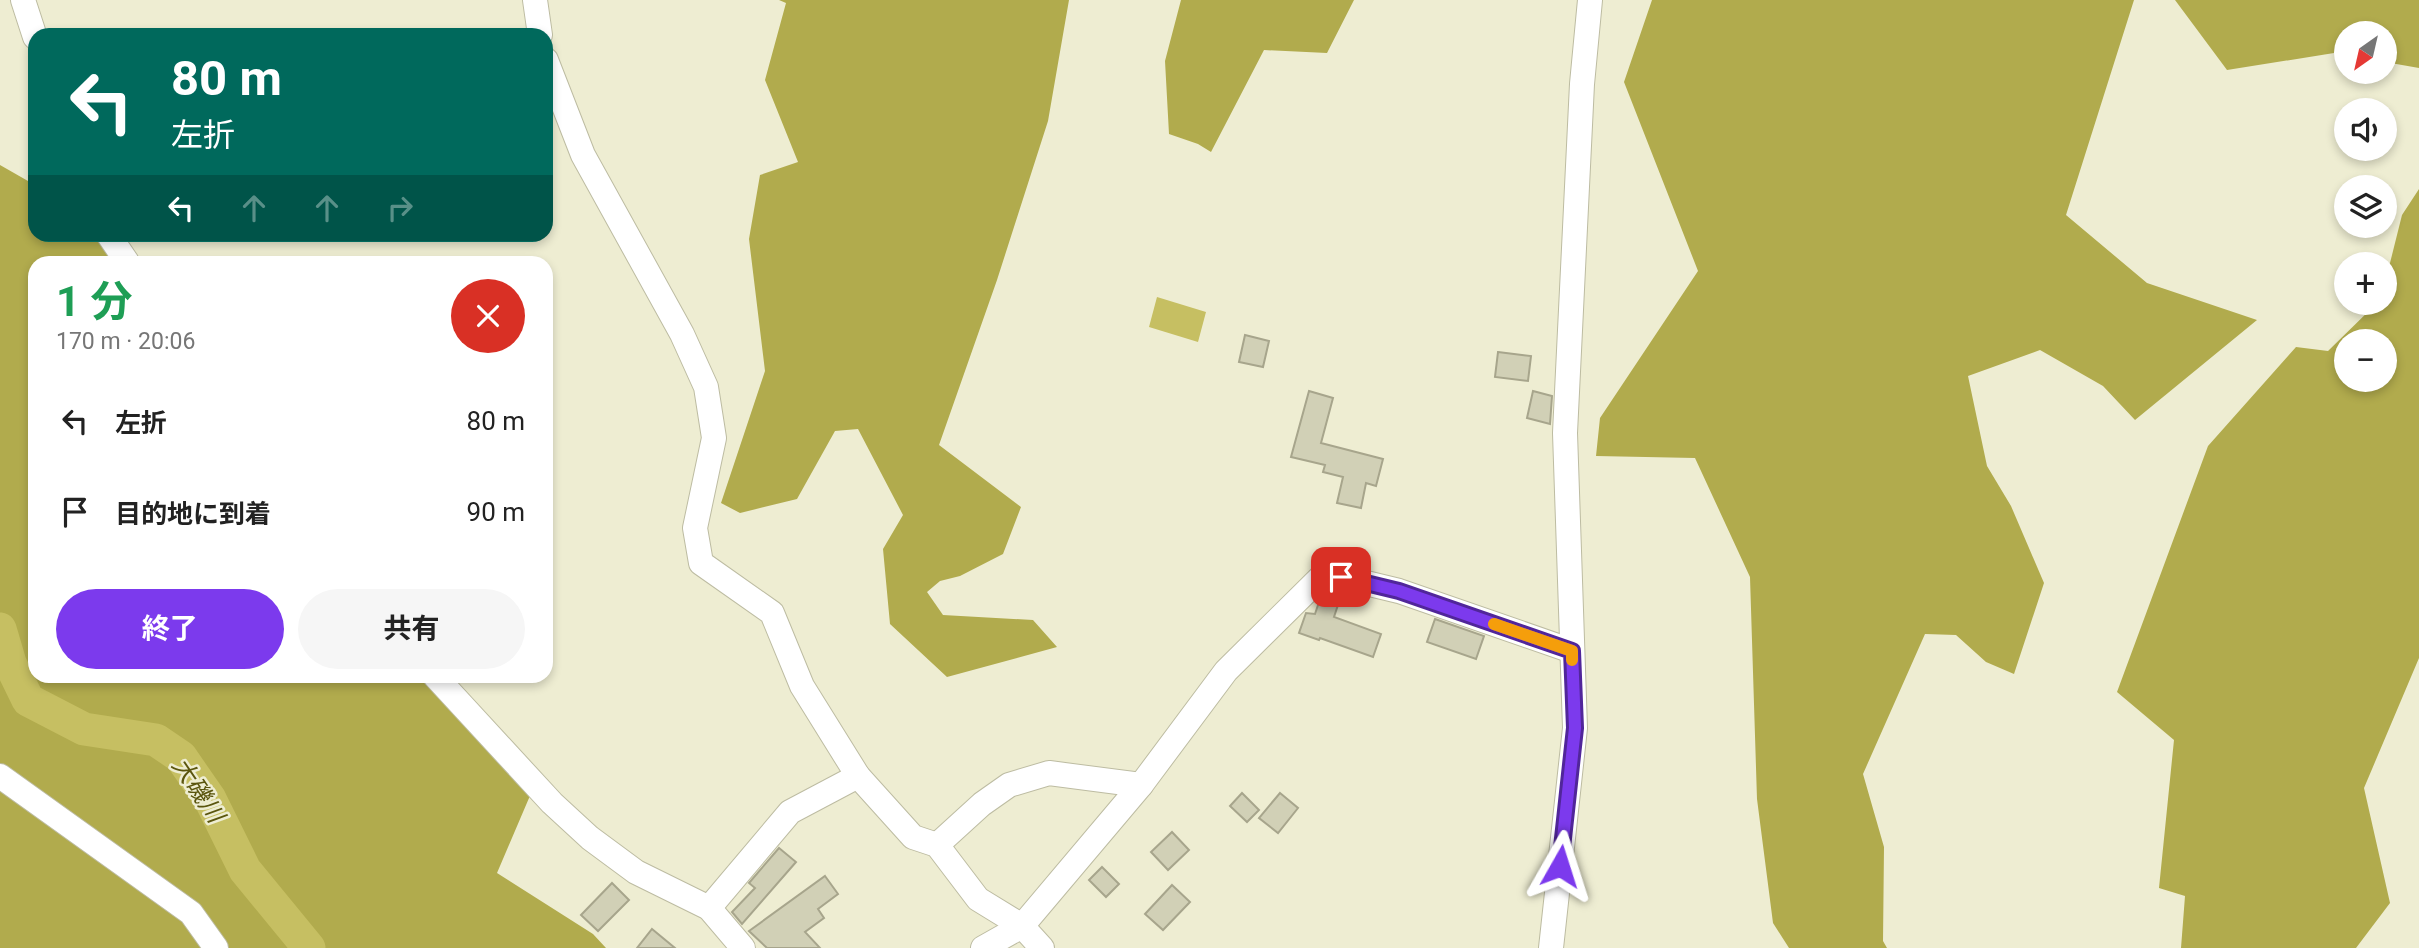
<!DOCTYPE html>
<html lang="ja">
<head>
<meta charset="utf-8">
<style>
  :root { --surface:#fff; --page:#f6f6f6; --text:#222; --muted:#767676; --accent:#7c3aed }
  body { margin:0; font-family:Roboto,"Noto Sans JP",sans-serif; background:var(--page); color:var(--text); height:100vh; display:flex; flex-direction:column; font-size:26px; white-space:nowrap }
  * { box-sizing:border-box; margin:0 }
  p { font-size:23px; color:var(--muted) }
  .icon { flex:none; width:38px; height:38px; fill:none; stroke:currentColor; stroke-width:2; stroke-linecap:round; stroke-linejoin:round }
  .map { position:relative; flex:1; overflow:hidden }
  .sheet { position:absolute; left:28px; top:256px; width:525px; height:427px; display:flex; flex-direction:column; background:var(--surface); border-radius:21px; box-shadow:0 4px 10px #0003 }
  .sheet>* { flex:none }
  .hud { position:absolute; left:28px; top:28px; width:525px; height:214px; border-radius:21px; box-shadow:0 4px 10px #0003; background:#00695c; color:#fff; overflow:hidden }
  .needle { width:46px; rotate:214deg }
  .tools { position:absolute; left:2334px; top:21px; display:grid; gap:14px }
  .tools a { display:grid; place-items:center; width:63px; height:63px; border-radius:50%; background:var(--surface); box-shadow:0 4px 10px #0003; font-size:35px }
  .pin { position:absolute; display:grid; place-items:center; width:60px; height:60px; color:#fff; margin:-30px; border-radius:14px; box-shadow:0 4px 10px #0006 }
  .me { position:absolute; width:77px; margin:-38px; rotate:6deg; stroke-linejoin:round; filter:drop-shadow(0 0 5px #0008) }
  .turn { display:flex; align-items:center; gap:24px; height:147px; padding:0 28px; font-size:32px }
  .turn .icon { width:91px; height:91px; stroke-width:2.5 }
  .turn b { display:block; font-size:49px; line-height:60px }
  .lanes { display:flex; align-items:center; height:66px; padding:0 28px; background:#0003; justify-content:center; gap:35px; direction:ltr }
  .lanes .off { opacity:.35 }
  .round { display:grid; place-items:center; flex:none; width:74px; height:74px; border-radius:37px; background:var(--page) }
  .head { display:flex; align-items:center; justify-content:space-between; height:119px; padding:0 28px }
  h1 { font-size:42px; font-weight:700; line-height:52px; color:#1e9e55 }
  .action { display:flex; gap:14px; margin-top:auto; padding:14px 28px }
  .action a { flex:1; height:80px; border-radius:42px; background:var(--accent); color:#fff; font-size:28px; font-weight:700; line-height:80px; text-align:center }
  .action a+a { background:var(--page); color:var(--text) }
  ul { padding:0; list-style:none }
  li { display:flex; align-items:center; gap:21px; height:91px; padding:0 28px }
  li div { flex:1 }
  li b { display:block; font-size:26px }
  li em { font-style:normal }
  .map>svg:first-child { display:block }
</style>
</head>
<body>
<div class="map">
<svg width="2419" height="948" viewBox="0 0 2419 948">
  <rect width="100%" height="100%" fill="#eeedd2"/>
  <g fill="#b1ab4d" fill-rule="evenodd">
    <path d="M779,0h290l-21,121 -51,159 -58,165 82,62 -18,47 -43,22 -20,5 -13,11 16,23 90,5 24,27 -110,30 -57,-53 -7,-75 20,-34 -45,-86 -23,2 -38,68 -57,14 -19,-10 44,-132 -16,-132 11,-64 38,-13 -33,-82 21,-77z"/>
    <path d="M1181,0h173l-27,53 -63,-3 -53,102 -13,-8 -29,-10 -4,-73z"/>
    <path d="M1652,0h482l-68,215 81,68 110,37 -122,100 -32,-34 -63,-36 -72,26 19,90 24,40 33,77 -30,91 -28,-12 -30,-27 -31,-1 -62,140 21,73 -1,94 4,7h-98l-16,-25 -16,-124 -7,-222 -55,-119 -99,-2 4,-38 98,-147 -74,-189z"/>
    <path d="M2175,0h244v68l-34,-6v-29h-38v22l-13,-2 -107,17z"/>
    <path d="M0,165l35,20v49l66,1 21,27h-87v414h383l117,108 -38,89 96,61 13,14h-606z"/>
    <path d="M2419,189v469l-55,130 26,115 -34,45h-175l4,-52 -26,-8 15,-148 -57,-48 91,-246 88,-99 32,4 49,-48h8v-20l17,-68zM2385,341v39h-38v-39z"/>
  </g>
  <path fill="#c6bf62" d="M1157,297l49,15 -8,30 -49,-15z"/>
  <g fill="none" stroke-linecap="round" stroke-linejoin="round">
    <path stroke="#c6bf62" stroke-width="33" d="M0,629l10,34 18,37 56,29 72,11 25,17 29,42 35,71 64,78"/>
  </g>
  <g fill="#d1d0b6" stroke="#a7a58c" stroke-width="2">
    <path d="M1245,335l24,6 -6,26 -24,-5z"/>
    <path d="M1498,352l33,4 -3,25 -33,-4z"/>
    <path d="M1309,391l24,7 -12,45 62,16 -7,27 -10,-3 -5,25 -24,-5 6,-26 -20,-5 2,-7 -34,-8z"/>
    <path d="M1533,391l19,5 -2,28 -23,-6z"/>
    <path d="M1339,592l3,1 -8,24 47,17 -8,23 -53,-19 -1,2 -20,-7 7,-20 9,1 5,-15 6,-6z"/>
    <path d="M1435,619l49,17 -8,23 -49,-17z"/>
    <path d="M1242,793l17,17 -12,12 -17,-16z"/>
    <path d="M1280,793l18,15 -20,25 -19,-15z"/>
    <path d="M1172,832l17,18 -21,20 -17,-18z"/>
    <path d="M779,848l17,14 -54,62 -10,-12 23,-24 -6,-5z"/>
    <path d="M1102,867l17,17 -13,13 -17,-17z"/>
    <path d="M825,876l13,18 -20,15 6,9 -19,14 15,16h-53l-18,-17z"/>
    <path d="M612,883l17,17 -31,31 -17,-16z"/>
    <path d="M1172,885l18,17 -27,28 -18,-16z"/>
    <path d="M652,929l23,19h-38z"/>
  </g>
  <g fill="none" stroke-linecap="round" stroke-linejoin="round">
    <g stroke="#bdbca2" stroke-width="26">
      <g id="minor">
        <path d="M23,0l12,37"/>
        <path d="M535,0l5,35"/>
        <path d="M546,60l37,95 99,179 24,53 8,51 -19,90 6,35 71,50 30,73 56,90 55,61 24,8 41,54 44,27 20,22"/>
        <path d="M108,234l19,28"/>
        <path d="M435,676l117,127 38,35 46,34 73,36 34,40"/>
        <path d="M0,776l191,137 25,35"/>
        <path d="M937,845l45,-41 27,-19 40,-12 92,12"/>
        <path d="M709,908l81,-96 68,-36"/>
        <path d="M983,948l39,-22 119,-141 85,-114 94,-93 21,-1 58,14 173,60"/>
        <path d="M1551,948l24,-220 -10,-295 17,-349 8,-84"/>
      </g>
    </g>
    <use href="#minor" stroke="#fff" stroke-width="24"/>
  </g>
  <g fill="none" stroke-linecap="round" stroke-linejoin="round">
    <g stroke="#51269a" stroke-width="18">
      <path id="route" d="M1341,577l58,14 173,60 3,77 -15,138"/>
    </g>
    <use href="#route" stroke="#7c3aed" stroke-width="12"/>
    <path stroke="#f59e0b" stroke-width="12" d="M1494,624l78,27v9"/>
  </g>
  <g text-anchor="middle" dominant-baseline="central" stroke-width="5" stroke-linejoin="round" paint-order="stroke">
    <g font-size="24" font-style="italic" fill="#5a550d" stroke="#eeedd2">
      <text transform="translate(198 790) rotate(56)">大磯川</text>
    </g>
  </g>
</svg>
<div class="tools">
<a><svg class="needle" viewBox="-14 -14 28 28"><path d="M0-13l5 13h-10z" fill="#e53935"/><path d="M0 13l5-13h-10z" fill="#767676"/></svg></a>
<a><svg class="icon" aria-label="sound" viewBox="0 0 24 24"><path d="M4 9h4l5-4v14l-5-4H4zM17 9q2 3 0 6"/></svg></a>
<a><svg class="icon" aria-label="layers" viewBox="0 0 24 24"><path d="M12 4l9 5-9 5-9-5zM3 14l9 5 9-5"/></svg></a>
<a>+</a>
<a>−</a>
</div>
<div class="pin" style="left:1341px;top:577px;background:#d93025"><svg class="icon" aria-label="arrive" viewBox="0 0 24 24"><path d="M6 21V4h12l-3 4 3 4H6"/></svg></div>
<svg class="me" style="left:1560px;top:866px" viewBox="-20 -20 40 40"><path d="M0-17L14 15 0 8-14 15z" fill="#7c3aed" stroke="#fff" stroke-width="4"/></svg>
<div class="hud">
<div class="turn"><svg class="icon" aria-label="left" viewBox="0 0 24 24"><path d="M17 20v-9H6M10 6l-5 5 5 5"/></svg><div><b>80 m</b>左折</div></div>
<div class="lanes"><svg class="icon" aria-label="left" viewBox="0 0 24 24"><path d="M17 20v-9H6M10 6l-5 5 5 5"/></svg><svg class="icon off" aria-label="ahead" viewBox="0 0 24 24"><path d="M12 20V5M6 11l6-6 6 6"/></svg><svg class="icon off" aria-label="ahead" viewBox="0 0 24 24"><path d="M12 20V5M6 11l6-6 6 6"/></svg><svg class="icon off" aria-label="right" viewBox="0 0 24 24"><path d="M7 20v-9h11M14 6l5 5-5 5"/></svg></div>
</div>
<section class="sheet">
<div class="head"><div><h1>1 分</h1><p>170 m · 20:06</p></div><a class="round" style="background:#d93025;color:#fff"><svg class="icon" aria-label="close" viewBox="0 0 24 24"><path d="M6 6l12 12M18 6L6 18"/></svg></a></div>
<ul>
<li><svg class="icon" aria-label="left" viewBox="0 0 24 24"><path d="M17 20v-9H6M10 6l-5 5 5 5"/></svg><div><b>左折</b></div><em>80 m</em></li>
<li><svg class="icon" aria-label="arrive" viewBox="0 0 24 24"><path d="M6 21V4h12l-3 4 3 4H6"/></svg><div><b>目的地に到着</b></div><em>90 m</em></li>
</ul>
<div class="action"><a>終了</a><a>共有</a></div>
</section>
</div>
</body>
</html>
